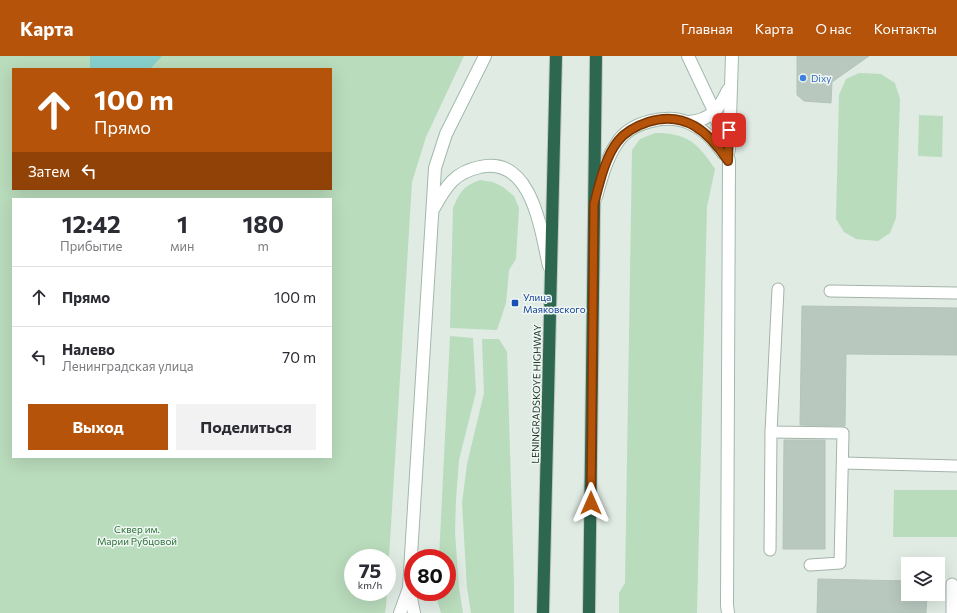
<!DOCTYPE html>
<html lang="ru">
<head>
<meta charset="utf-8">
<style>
  :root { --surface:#fff; --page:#f2f2f3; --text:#2b2b33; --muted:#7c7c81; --line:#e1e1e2; --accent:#b45309 }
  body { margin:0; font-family:Commissioner,sans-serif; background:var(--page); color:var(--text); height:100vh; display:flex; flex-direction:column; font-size:15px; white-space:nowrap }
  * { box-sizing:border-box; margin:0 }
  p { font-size:13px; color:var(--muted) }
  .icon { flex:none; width:22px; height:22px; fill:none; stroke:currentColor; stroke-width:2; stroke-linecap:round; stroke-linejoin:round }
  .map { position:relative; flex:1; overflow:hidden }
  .drawer { position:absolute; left:12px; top:142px; width:320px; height:260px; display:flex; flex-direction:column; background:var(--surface); border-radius:0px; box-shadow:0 4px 16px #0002 }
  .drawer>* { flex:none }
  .banner { position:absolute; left:12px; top:12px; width:320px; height:122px; border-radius:0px; box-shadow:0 4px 16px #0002; background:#b45309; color:#fff; overflow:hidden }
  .tools { position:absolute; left:901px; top:501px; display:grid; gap:8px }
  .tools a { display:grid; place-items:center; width:44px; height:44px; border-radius:0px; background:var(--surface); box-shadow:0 4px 16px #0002; font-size:20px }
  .speed { position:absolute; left:344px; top:493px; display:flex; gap:8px; font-size:20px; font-weight:700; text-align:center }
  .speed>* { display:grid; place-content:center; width:52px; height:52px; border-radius:50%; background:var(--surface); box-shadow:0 4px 16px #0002; line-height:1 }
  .speed small { font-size:10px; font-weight:400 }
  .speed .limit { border:6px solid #d22; background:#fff; color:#111 }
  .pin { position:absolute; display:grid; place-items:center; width:34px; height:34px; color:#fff; margin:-17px; border-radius:8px; box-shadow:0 2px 6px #0006 }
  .me { position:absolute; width:44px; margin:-22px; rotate:0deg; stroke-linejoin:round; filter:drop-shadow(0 0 3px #0008) }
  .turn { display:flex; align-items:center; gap:14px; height:84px; padding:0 16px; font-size:18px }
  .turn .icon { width:52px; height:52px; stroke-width:2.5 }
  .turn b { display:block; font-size:28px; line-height:34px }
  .then { display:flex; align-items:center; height:38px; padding:0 16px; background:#0003; gap:8px; font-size:15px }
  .eta { display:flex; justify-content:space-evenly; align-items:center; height:68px; text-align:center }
  .eta b { font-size:24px; font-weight:700; line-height:28px }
  .cta { display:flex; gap:8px; margin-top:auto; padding:8px 16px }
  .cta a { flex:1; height:46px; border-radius:0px; background:var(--accent); color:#fff; font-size:16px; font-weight:700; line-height:46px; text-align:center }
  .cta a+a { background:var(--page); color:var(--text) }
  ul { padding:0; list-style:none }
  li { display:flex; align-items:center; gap:12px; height:60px; padding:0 16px; border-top:1px solid var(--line) }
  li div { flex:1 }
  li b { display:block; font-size:15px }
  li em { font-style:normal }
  header { display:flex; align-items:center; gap:24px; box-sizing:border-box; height:56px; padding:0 20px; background:var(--accent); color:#fff }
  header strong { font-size:19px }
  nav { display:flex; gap:22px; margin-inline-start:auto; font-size:14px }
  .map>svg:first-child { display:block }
</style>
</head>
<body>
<header>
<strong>Карта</strong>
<nav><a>Главная</a><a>Карта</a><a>О нас</a><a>Контакты</a></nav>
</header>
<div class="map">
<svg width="957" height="557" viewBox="0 0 957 557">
  <rect width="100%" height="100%" fill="#e0ebe4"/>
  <g fill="#b9dcbc" fill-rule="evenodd">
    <path d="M0,0h464l-38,81 -14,45 -26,425 -1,6h-385zM13,13h318v120h-318zM13,143h318v258h-318zM353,502h34v34h-34z"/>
    <path d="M859,17l22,1 14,9 5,16 -4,119 -6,15 -12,8 -22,-2 -12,-7 -8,-13 3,-124 7,-16z"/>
    <path d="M919,59l24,1 -1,41 -24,-1z"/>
    <path d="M655,77c32,0 43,10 60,36l-8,38 -10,406h-78v-20l6,-10 7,-433 8,-11z"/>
    <path d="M480,124l13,2 10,5 11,9 5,12 -3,51 -7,11 -3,33 -9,27 -47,-2 3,-120c7,-16 10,-22 27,-28z"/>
    <path d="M450,280l23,2 3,54 -17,68 -3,39 -1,33 4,56 4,25h-22l-4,-13 1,-8h9v-34h-8z"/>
    <path d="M482,283h17l8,13 7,230v31h-43l-4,-25 -5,-85 5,-39 17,-71z"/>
    <path d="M894,434h63v47h-64z"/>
  </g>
  <path fill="#88d0cd" d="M90,0h72l-12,13h-60z"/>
  <g fill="#b8c8bf" stroke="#b3c4ba">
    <path d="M797,0h72l-37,26 -1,21 -27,-2 -7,-6z"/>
    <path d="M802,250l155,2v47l-111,-1 -1,72 -45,-1z"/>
    <path d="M784,384h41v109h-42z"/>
    <path d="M818,523l90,2v13h19l-1,19h-109z"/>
  </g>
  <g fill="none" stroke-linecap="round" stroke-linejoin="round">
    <g stroke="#a3b3aa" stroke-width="13">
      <g id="lane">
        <path d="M830,235l127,2"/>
        <path d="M771,376l72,1 -3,130 -30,2"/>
        <path d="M843,407l114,3"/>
        <path d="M770,494l1,-118 7,-143"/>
        <path d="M952,557v-29"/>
      </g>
    </g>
    <g stroke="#a1b9ad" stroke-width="14">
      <g id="secondary">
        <path d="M688,0l27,57 14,48 -2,444 1,8"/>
        <path d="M689,66c22,-2 30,-13 39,-32"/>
        <path d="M729,94l3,-94"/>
        <path d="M596,141c5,-18 10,-38 21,-54 13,-21 50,-30 72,-20 14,6 26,18 34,30"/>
        <path d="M434,152c12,-22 21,-36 46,-41 52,-12 61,64 69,99"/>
        <path d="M400,557l9,-25"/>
        <path d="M414,557l-5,-25 26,-420 11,-34 39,-78"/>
      </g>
    </g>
    <g stroke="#c1c8c5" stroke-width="14">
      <g id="highway">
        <path d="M543,557l13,-557"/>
        <path d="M589,557l7,-557"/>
      </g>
    </g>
    <use href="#lane" stroke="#fff" stroke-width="11"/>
    <use href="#secondary" stroke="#fff" stroke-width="12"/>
    <use href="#highway" stroke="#2d6750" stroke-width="12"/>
  </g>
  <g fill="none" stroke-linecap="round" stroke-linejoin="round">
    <g stroke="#753606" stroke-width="10">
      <path id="route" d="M591,447l3,-299c5,-19 11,-47 24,-63 7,-9 18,-15 30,-19 37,-12 61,10 80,39l1,-31"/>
    </g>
    <use href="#route" stroke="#b45309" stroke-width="7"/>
  </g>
  <circle fill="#3f7fe0" stroke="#f0f7f3" stroke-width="1.5" cx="803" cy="22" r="4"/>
  <rect fill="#1a4fb4" stroke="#f0f7f3" stroke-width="1.5" x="511" y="243" width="8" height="8" rx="2"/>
  <g text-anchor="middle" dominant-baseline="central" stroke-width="3" stroke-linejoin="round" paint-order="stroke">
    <g font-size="10" fill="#366cbe" stroke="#f0f7f3" text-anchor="start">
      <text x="811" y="22">Dixy</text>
    </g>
    <g font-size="10" fill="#164399" stroke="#f0f7f3" text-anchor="start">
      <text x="523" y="241">Улица<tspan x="523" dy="12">Маяковского</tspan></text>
    </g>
    <g font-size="10" fill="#213b2f" stroke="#f0f7f3">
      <text transform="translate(536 338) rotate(-89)">LENINGRADSKOYE HIGHWAY</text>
    </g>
    <g font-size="10" fill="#2c713a" stroke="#f0f7f3">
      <text x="137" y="473">Сквер им.<tspan x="137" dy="12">Марии Рубцовой</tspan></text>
    </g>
  </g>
</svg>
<div class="tools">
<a><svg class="icon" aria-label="layers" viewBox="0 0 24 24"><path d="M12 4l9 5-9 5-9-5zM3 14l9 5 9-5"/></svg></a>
</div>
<div class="speed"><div>75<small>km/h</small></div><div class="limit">80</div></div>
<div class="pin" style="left:729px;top:74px;background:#d93025"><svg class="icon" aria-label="arrive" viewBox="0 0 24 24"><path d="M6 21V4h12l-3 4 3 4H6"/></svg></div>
<svg class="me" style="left:591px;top:447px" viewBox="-20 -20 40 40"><path d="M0-17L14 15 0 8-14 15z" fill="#b45309" stroke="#fff" stroke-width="4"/></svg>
<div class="banner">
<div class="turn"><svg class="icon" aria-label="ahead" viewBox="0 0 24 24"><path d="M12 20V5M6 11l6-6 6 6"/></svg><div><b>100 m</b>Прямо</div></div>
<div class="then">Затем<svg class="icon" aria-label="left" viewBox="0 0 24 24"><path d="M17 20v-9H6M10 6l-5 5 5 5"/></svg></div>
</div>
<section class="drawer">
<div class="eta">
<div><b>12:42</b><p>Прибытие</p></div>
<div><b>1</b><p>мин</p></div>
<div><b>180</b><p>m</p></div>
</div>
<ul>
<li><svg class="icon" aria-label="ahead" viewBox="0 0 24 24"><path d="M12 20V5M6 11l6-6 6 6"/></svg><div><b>Прямо</b></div><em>100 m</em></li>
<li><svg class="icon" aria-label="left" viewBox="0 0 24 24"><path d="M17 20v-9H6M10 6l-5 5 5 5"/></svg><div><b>Налево</b><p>Ленинградская улица</p></div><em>70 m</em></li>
</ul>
<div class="cta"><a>Выход</a><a>Поделиться</a></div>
</section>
</div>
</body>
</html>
